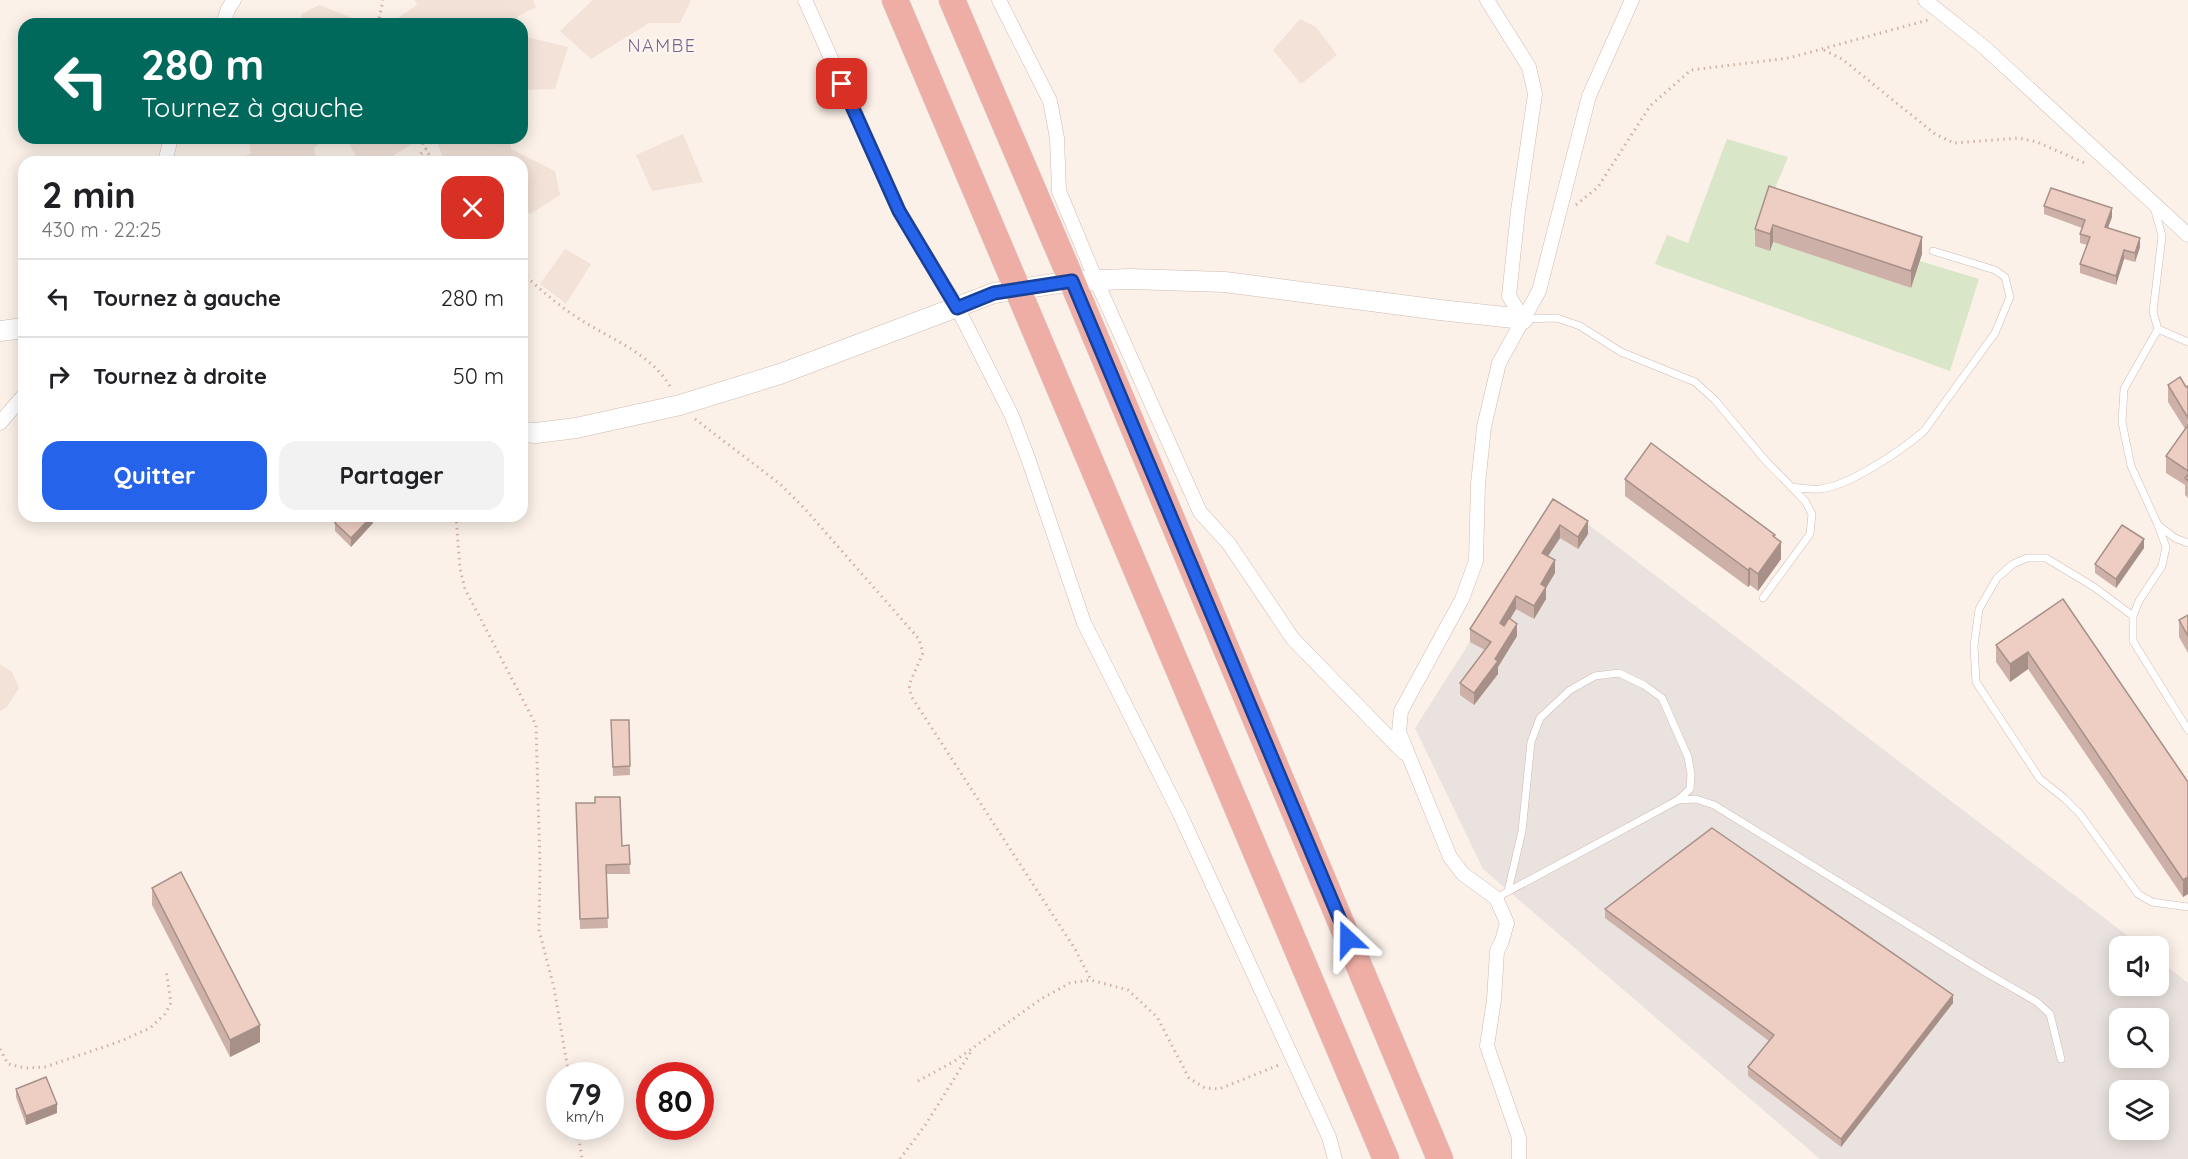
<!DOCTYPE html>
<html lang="fr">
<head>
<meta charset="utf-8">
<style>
  :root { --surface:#fff; --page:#f2f2f2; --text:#202124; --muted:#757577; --line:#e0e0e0; --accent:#2563eb }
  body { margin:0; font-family:Quicksand,sans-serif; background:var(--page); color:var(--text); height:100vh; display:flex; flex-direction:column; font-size:22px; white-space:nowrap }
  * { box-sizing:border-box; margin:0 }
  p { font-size:20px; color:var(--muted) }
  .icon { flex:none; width:33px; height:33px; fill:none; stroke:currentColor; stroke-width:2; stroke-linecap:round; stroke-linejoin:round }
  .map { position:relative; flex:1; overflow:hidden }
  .sheet { position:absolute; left:18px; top:156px; width:510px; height:366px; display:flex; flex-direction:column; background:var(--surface); border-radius:18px; box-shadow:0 3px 15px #0003 }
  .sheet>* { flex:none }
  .hud { position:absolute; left:18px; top:18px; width:510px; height:126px; border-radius:18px; box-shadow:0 3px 15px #0003; background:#00695c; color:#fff; overflow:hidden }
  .controls { position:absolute; left:2109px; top:936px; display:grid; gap:12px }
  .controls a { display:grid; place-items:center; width:60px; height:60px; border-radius:12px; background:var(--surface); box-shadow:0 3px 15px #0003; font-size:30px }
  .speed { position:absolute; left:546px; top:1062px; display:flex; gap:12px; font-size:30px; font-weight:700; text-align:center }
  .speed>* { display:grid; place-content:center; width:78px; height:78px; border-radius:50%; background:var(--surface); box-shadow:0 3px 15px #0003; line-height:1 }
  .speed small { font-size:15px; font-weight:400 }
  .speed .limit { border:9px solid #d22; background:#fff; color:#111 }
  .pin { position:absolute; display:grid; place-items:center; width:51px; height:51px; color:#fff; margin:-26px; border-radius:12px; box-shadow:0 3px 9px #0006 }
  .me { position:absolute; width:66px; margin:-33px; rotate:337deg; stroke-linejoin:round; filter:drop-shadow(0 0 4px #0008) }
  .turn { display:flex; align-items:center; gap:21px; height:126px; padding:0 24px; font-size:27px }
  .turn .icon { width:78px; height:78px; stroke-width:2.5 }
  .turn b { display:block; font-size:42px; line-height:51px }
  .round { display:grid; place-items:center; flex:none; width:63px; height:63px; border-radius:18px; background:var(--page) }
  .head { display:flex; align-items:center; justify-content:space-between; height:102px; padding:0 24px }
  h1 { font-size:36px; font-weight:700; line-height:45px }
  .button { display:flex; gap:12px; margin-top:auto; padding:12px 24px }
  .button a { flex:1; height:69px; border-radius:18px; background:var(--accent); color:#fff; font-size:24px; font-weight:700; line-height:69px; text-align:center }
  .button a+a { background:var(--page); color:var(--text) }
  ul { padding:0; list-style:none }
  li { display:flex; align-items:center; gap:18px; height:78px; padding:0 24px; border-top:2px solid var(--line) }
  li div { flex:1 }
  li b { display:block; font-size:22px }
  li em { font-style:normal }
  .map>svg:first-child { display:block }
</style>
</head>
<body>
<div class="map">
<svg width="2188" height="1159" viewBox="0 0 2188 1159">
  <rect width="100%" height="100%" fill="#fbf1e9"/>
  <g fill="#f2e2d8">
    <path d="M415,0h118l3,7 -18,9 -1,8h-128l28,-19z"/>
    <path d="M593,0h98l-11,23h-31l-58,36 -31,-28z"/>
    <path d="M319,5l40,16v3h-60l3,-10z"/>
    <path d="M1300,19l16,8 21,28 -36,29 -28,-34z"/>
    <path d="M522,36l46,11 -13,42 -33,1z"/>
    <path d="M683,134l20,48 -51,9 -16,-36z"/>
    <path d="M248,138h77l-11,10 3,14h-82l16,-9z"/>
    <path d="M350,138h63l4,3 -35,21h-23l-12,-22z"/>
    <path d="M445,138h65l1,11 44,22 5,24 -30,19 -8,-4v-48h-77l-7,-17z"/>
    <path d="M565,249l26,15 -25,40 -26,-20z"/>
    <path d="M0,664l12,8 7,16 -12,19 -7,4z"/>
  </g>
  <path fill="#eae2de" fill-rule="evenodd" d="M1559,502l582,444h-21v40h38l1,-26 29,23v176h-368l-337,-290 -68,-141zM2120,1018h38v40h-38zM2120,1090h38v40h-38z"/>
  <path fill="#d9e7c8" d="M1727,139l61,18 -19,46 4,39 138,46 9,-27 59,18 -29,92 -295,-107 12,-29 21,8z"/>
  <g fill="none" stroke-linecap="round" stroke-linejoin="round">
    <g stroke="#cebab2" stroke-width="8">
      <g id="lane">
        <path d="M2154,207l8,29 -9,76 5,17 30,13"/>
        <path d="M1524,319l33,-1 23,8 41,26 74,30 20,18 49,59 41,42 7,13 -2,20 -47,64"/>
        <path d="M2158,329l-34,60 -2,33 9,44 27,59 8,22 -4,19 -23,35 -6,15v25l55,89"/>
        <path d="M1791,487c9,1 19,3 28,2 29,-2 83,-39 105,-58l71,-98 15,-36 -5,-20 -10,-7 -62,-19"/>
        <path d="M2158,525l17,13 13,5"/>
        <path d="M2133,616l-39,-29 -48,-29h-19l-14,6 -16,14 -18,31 -5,37 2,36 64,97 24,19 16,16 58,80 14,8 36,5"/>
        <path d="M1508,891l14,-60 9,-89 9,-24 30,-28 25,-14 24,-3 25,12 18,13 26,59 3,17 -1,15 -12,11"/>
        <path d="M1496,898l182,-98 18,-1 18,6 271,167 52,30 13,12 11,45"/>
      </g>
    </g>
    <g stroke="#cebab2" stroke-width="15">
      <g id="street">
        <path d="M805,0l94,211 58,96 55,109 17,45 55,162 96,191 149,323 6,22"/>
        <path d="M999,0l51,101 7,37 2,53 37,89 104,232 29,32 64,95 111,114"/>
        <path d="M1487,0l42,67 6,27 -17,117 -9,85 14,23"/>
        <path d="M1925,0l59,47 204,188"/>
        <path d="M223,24l5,-15 6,-9"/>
        <path d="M165,162l6,-24"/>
        <path d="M0,423l24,-28"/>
        <path d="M1519,1159v-21l-32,-92 7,-46 3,-49 5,-10 5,-18 -11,-25 -33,-24 -13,-17 -51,-125 2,-21 61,-112 14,-38 2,-77 6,-57 15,-64 40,-72 50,-195 43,-96"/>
      </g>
    </g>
    <g stroke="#d0bab0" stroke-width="21">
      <g id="secondary">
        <path d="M0,331l24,-3"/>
        <path d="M522,432l14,1 40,-5 104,-23 100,-31 214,-81 78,-12 58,-2 95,3 215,28 83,9"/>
      </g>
    </g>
    <g stroke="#d8d0ce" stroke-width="27">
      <g id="highway">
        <path d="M895,0l491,1159"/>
        <path d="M952,0l120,281 368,878"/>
      </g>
    </g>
    <g stroke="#d3b1a6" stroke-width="3" stroke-dasharray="1.5 4.5" stroke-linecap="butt">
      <path d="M378,24l5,-24"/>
      <path d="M1824,50l18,9 93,75 19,9 65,-5 18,4 50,22"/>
      <path d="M420,138l6,11"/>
      <path d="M412,162l14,-13 7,13"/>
      <path d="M1576,205l22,-18 52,-81 41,-36 98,-12 139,-38"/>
      <path d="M522,273c16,14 32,29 50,41 34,24 78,37 99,74"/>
      <path d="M695,419l85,65 25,25 114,130 4,14 -14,32 2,11 164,253 16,31 37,10 29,27 32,61 16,10 14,1 60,-24"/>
      <path d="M456,516l4,53 5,20 71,136 4,141 -1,64 15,58 15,88"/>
      <path d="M0,1049l8,15 17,4 20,-1 76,-26 29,-13 15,-14 6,-11 -5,-33"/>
      <path d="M918,1081l35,-19 88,-63 29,-16 21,-3"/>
      <path d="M577,1126l5,33"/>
      <path d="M900,1159l26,-35 46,-74"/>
    </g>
    <use href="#lane" stroke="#fff" stroke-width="7"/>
    <use href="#street" stroke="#fff" stroke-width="14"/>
    <use href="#secondary" stroke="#fff" stroke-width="20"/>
    <use href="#highway" stroke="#efaea5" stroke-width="26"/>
  </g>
  <g fill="#cdb1a8">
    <path d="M1769,186l153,68 -11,34 -138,-46 -3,9 -15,-5v-17z"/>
    <path d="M2044,206l68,11 -4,11 32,19 -5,15 -11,-3 -8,26 -36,-12v-9l7,-19 -7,-2v-9l2,-6 -38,-14z"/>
    <path d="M2168,385l18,2 2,-1v112l-3,-3v-10l-19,-12v-17l19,-27 -17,-27z"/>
    <path d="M1625,479l150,58 6,22 -23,32 -8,-6 -2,2 -123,-91z"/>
    <path d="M1553,499l35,35 -10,15 -18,-11 -12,18 7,17 -9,15v11l-12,20 -18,-10 -6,10 7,17 -19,31v7l-24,31 -14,-10v-12l25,-33 -15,-8v-13z"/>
    <path d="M373,516v7l-22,24 -16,-16v-8z"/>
    <path d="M2144,548l-28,40 -21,-15v-9z"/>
    <path d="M2063,599l125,183v112l-5,3 -155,-228 -18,13 -14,-20v-17z"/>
    <path d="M2188,615v38l-9,-16v-17z"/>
    <path d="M611,720h18l1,55 -17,1z"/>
    <path d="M576,803l46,43 7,-1 1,29h-24l2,54 -28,1z"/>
    <path d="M152,888l108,154 -30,15 -78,-152z"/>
    <path d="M1605,909l348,94 -112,144 -93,-71v-9l21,-26 -164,-123z"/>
    <path d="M16,1089l41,24 -31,12 -10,-28z"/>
  </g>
  <g fill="#a79088">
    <path d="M2112,208v9l-7,18v-8z"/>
    <path d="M1773,225v17l-3,9v-17z"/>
    <path d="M1922,237v17l-11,34v-17z"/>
    <path d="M2140,238v9l-5,15v-9z"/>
    <path d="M2124,250v9l-8,26v-9z"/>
    <path d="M372,516h1v7l-22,24v-9z"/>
    <path d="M1588,521v13l-10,15v-12z"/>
    <path d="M1560,525v13l-18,27v-12z"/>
    <path d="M1775,535v15l6,-8v17l-23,32v-17z"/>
    <path d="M2144,539v9l-28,40v-9z"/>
    <path d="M1555,560v13l-9,15v11l-12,20v-13l7,-22z"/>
    <path d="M1750,568v17l-2,2v-17z"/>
    <path d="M1516,596v13l-16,27v-13z"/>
    <path d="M1517,624v12l-19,31v7l-24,31v-12z"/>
    <path d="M2028,652v17l-18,13v-18z"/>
    <path d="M2188,877v17l-5,3v-17z"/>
    <path d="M1953,995v8l-112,144v-8z"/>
    <path d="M260,1025v17l-30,15v-17z"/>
    <path d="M57,1104v9l-31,12v-9z"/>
  </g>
  <g fill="#eecec3" stroke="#a79088" stroke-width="1.5">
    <path d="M1769,186l153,51 -11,34 -138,-46 -3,9 -15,-5z"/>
    <path d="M2051,188l61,20 -7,19 35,11 -5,15 -11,-3 -8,26 -36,-12 10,-27 -10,-3 5,-14 -41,-14z"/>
    <path d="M2180,377l6,10 2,-1v32l-20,-33z"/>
    <path d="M2188,425v46l-22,-15z"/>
    <path d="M1651,443l124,92 -2,1 8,6 -23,32 -8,-6 -2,2 -123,-91z"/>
    <path d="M2188,474v7l-3,-3z"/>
    <path d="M1553,499l35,22 -10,16 -18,-12 -18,28 13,7 -14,24 5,3 -12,19 -18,-10 -16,27 4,3 5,-8 8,6 -22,35 3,2 -24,32 -14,-10 31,-41 -21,-13z"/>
    <path d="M341,516h31l-21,22 -16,-15z"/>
    <path d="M2122,525l22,14 -28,40 -21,-15z"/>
    <path d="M2063,599l125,183v95l-5,3 -155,-228 -18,12 -14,-19z"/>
    <path d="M2188,615v21l-9,-16z"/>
    <path d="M611,720h18l1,46 -17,1z"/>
    <path d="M595,797h25l2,49 7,-1 1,19 -24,1 2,53 -28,1 -4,-116h19z"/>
    <path d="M1712,828l241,167 -112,144 -93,-72 26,-32 -169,-126z"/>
    <path d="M181,872l79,153 -30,15 -78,-152z"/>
    <path d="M46,1077l11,27 -31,12 -10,-27z"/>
  </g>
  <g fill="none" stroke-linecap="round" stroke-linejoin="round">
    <g stroke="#184099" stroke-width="15">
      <path id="route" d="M842,84l57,127 58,97 37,-15 78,-12 276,658"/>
    </g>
    <use href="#route" stroke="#2563eb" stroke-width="10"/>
  </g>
  <g text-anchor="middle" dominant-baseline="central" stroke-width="4.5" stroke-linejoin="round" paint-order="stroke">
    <g font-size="18" letter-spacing="1.5" fill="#7b668e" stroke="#fdf6ef">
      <text x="662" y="45">NAMBE</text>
    </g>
  </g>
</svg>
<div class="controls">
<a><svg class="icon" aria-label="sound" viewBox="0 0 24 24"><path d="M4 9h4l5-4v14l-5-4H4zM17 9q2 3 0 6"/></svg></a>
<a><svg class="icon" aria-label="search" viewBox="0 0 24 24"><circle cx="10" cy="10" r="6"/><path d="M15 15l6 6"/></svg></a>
<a><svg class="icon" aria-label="layers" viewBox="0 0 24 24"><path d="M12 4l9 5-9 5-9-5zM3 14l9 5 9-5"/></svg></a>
</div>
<div class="speed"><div>79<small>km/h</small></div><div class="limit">80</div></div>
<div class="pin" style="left:842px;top:84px;background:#d93025"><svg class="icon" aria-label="arrive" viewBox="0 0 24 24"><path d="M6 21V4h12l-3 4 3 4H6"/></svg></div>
<svg class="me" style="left:1348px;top:939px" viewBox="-20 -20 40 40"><path d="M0-17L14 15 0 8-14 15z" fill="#2563eb" stroke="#fff" stroke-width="4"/></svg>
<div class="hud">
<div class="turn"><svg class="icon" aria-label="left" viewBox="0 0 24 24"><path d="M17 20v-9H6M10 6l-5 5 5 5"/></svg><div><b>280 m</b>Tournez à gauche</div></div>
</div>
<section class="sheet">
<div class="head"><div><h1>2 min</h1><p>430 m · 22:25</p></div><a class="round" style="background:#d93025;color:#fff"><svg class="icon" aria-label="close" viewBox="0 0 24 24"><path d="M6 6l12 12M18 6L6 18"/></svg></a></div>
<ul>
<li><svg class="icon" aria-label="left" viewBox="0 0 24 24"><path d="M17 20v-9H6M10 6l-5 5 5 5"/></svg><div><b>Tournez à gauche</b></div><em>280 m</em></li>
<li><svg class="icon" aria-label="right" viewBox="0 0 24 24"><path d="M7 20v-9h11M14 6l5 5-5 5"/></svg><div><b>Tournez à droite</b></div><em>50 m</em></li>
</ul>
<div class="button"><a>Quitter</a><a>Partager</a></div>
</section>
</div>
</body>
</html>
